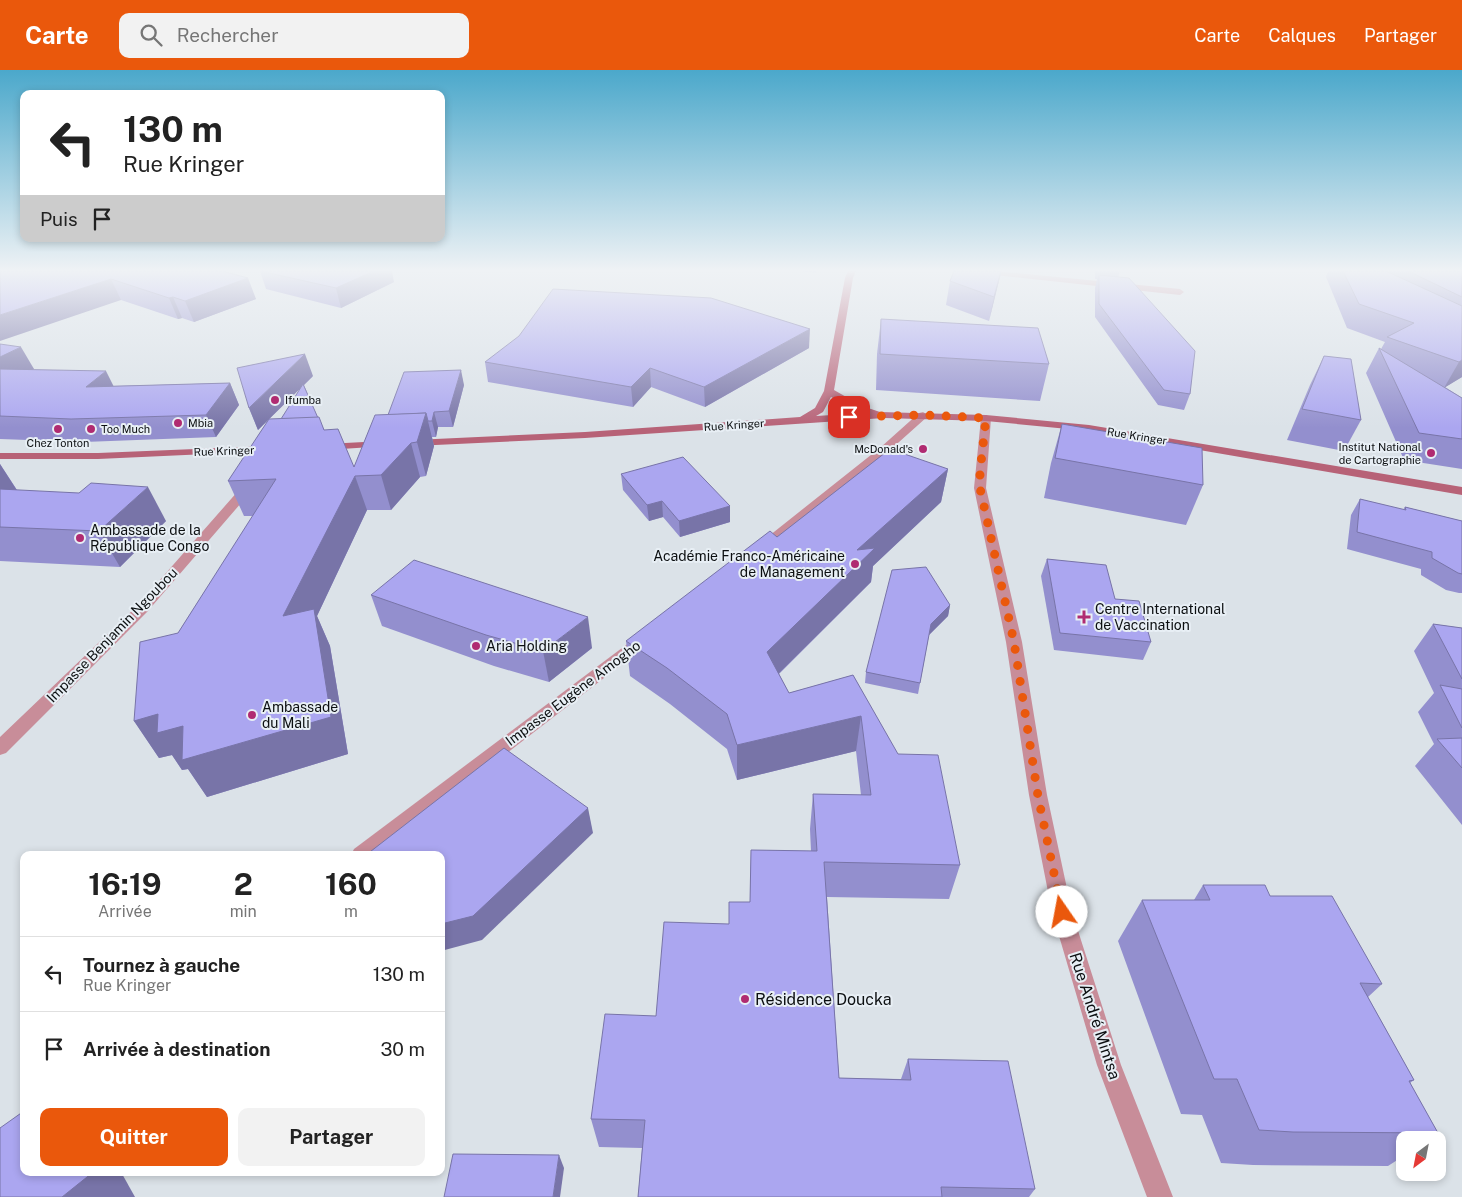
<!DOCTYPE html>
<html lang="fr">
<head>
<meta charset="utf-8">
<style>
  :root { --surface:#fff; --page:#f2f2f2; --text:#222; --muted:#767676; --line:#e0e0e0; --accent:#ea580c }
  body { margin:0; font-family:"Public Sans",sans-serif; background:var(--page); color:var(--text); height:100vh; display:flex; flex-direction:column; font-size:19px; white-space:nowrap }
  * { box-sizing:border-box; margin:0 }
  p { font-size:16px; color:var(--muted) }
  .icon { flex:none; width:28px; height:28px; fill:none; stroke:currentColor; stroke-width:2; stroke-linecap:round; stroke-linejoin:round }
  .map { position:relative; flex:1; overflow:hidden }
  .drawer { position:absolute; left:20px; top:781px; width:425px; height:325px; display:flex; flex-direction:column; background:var(--surface); border-radius:10px; box-shadow:0 2px 8px #0003 }
  .drawer>* { flex:none }
  .banner { position:absolute; left:20px; top:20px; width:425px; height:152px; border-radius:10px; box-shadow:0 2px 8px #0003; background:#fff; color:var(--text); overflow:hidden }
  .needle { width:32px; rotate:212deg }
  .fabs { position:absolute; left:1396px; top:1061px; display:grid; gap:10px }
  .fabs a { display:grid; place-items:center; width:50px; height:50px; border-radius:10px; background:var(--surface); box-shadow:0 2px 8px #0003; font-size:25px }
  .pin { position:absolute; display:grid; place-items:center; width:42px; height:42px; color:#fff; margin:-21px; border-radius:10px; box-shadow:0 2px 8px #0006 }
  .me { position:absolute; width:55px; margin:-28px; rotate:348deg; stroke-linejoin:round; filter:drop-shadow(0 0 4px #0008) }
  .turn { display:flex; align-items:center; gap:18px; height:105px; padding:0 20px; font-size:22px }
  .turn .icon { width:65px; height:65px; stroke-width:2.5 }
  .turn b { display:block; font-size:35px; line-height:42px }
  .then { display:flex; align-items:center; height:48px; padding:0 20px; background:#0003; gap:10px; font-size:19px }
  .eta { display:flex; justify-content:space-evenly; align-items:center; height:85px; text-align:center }
  .eta b { font-size:30px; font-weight:700; line-height:35px }
  .primary-button { display:flex; gap:10px; margin-top:auto; padding:10px 20px }
  .primary-button a { flex:1; height:58px; border-radius:10px; background:var(--accent); color:#fff; font-size:20px; font-weight:700; line-height:58px; text-align:center }
  .primary-button a+a { background:var(--page); color:var(--text) }
  ul { padding:0; list-style:none }
  li { display:flex; align-items:center; gap:15px; height:75px; padding:0 20px; border-top:1px solid var(--line) }
  li div { flex:1 }
  li b { display:block; font-size:19px }
  li em { font-style:normal }
  header { display:flex; align-items:center; gap:30px; box-sizing:border-box; height:70px; padding:0 25px; background:var(--accent); color:#fff }
  header strong { font-size:24px }
  nav { display:flex; gap:28px; margin-inline-start:auto; font-size:18px }
  .search { width:350px; height:45px; background:var(--page); display:flex; align-items:center; gap:12px; box-sizing:border-box; padding:0 18px; border-radius:10px; color:var(--muted); font-size:19px }
  .map>svg:first-child { display:block }
</style>
</head>
<body>
<header>
<strong>Carte</strong>
<div class="search"><svg class="icon" aria-label="search" viewBox="0 0 24 24"><circle cx="10" cy="10" r="6"/><path d="M15 15l6 6"/></svg>Rechercher</div>
<nav><a>Carte</a><a>Calques</a><a>Partager</a></nav>
</header>
<div class="map">
<svg width="1462" height="1127" viewBox="0 0 1462 1127">
  <rect width="100%" height="100%" fill="#dbe2e8"/>
  <g fill="none" stroke-linecap="round" stroke-linejoin="round">
    <g fill="#c88d99" fill-rule="evenodd">
      <path d="M972,201h24l184,18 4,3 -4,3 -204,-22z"/>
      <path d="M923,342l5,3 -1,2 -38,34 -124,102h-10l-2,-3 2,-3 126,-100 38,-34z"/>
      <path d="M986,345l5,3 -5,70 36,154 25,153 25,117 49,153 52,132h-26l-50,-132 -45,-153 -23,-117 -23,-153 -32,-154 7,-70z"/>
      <path d="M250,411l4,1 2,3 -2,3 -107,124 -141,141 -6,2v-18l137,-131 109,-124z"/>
      <path d="M643,565l5,1 3,4 -3,4 -273,211h-24l3,-6 284,-213z"/>
    </g>
    <g fill="#b76277" fill-rule="evenodd">
      <path d="M848,201h8l-3,7 -19,112 28,16 18,6 106,3 103,10 373,62v8l-373,-64 -103,-10 -102,-3 -299,20 -171,8 -6,-3 6,-3 171,-8 215,-15 15,-9 9,-17 21,-113zM831,327l23,13 10,3 -48,3 7,-4z"/>
      <path d="M383,371l6,3 -2,2 -61,4 -6,-3 6,-3z"/>
      <path d="M268,376l6,3 -2,2 -174,8h-98v-6h98z"/>
    </g>
  </g>
  <g fill="#938fce">
    <path d="M0,201h222l34,28 -62,23 -12,-4 -4,1 -57,-19z"/>
    <path d="M260,201l134,11 -53,26 -75,-19z"/>
    <path d="M798,201h19l-1,2z"/>
    <path d="M954,201h47l-12,50 -43,-16 4,-24z"/>
    <path d="M1095,201h25l-2,6 72,117 -6,16 -26,-5 -63,-88v-29l2,-9h-2z"/>
    <path d="M1328,201h134v106l-17,10 17,11v71l-58,-9 -38,-87 13,-25 2,1 4,-7 -38,-14 -21,-51z"/>
    <path d="M881,249l168,45 -9,37 -164,-11 1,-36z"/>
    <path d="M0,274l34,25 -3,1 82,16 117,-3 9,22 -23,32 -132,5 -84,-3z"/>
    <path d="M809,278l-104,59 -54,-20 -18,20 -145,-25 -3,-20z"/>
    <path d="M1324,286l37,64 -17,31 -57,-11 23,-55z"/>
    <path d="M313,306l-9,9 14,33 6,12 30,37 34,-52 76,-30 -11,42h-15l-2,10h-4l2,9 -8,30 -6,1 -29,33h-24l-50,106 13,30 18,108 -141,43 -19,-28 -6,1 -10,-15 -13,3 -25,-37 44,-88 75,-117h-9l-16,-35 53,-62 21,-33 -44,44 -9,-22z"/>
    <path d="M1062,354l141,61 -17,40 -142,-27 7,-35z"/>
    <path d="M0,394l17,26 149,31 -46,46 -120,-6z"/>
    <path d="M948,399l-7,33 -68,64 -2,16 -92,92 10,19 64,-18 107,190 -11,34 -122,-2 12,181 62,1 7,-20 127,130 -6,8h-391l4,-49 -43,-1 -8,-28 65,-103 73,-92 21,-22 1,-52 60,1 -1,-22 3,-35 48,1 -5,-44 -119,29 -10,-31 -57,-45 -40,-28 -4,-35 151,-104z"/>
    <path d="M621,404l109,32v16l-50,15 -17,-20 -14,4 -26,-31z"/>
    <path d="M1360,429l43,11 2,-3 57,14v72h-3l-13,-3 -25,-15v-6l-74,-20 4,-34z"/>
    <path d="M1047,489l104,83 -8,18 -89,-10 -13,-74z"/>
    <path d="M371,525l221,53 -43,34 -55,-16 -112,-40z"/>
    <path d="M950,535l-2,11 -19,19 -11,59 -53,-11 1,-11z"/>
    <path d="M1433,554l29,4v197l-47,-59 19,-22 -16,-32 16,-19 -20,-42z"/>
    <path d="M1203,815l67,11 112,88 -14,13 46,83 -4,3 28,50 -11,7h-22v15l-17,11 -135,-1 -32,-2 -19,-48 -21,-1 -63,-173 24,-41h52z"/>
  </g>
  <g fill="#7874a8">
    <path d="M374,201h18l2,11 -53,26 -5,-20z"/>
    <path d="M1001,201l-1,6 -11,44 5,-24z"/>
    <path d="M248,208l8,21 -62,23 -9,-21z"/>
    <path d="M111,209l10,21 -121,41v-26z"/>
    <path d="M173,227l9,21 -4,1 -9,-21z"/>
    <path d="M810,259l-1,19 -104,59 -1,-20z"/>
    <path d="M21,277l13,22 -34,16v-28z"/>
    <path d="M305,284l8,22 -55,54 -9,-22z"/>
    <path d="M1462,290v17l-18,11 15,-26z"/>
    <path d="M650,298l1,19 -18,20 -2,-20z"/>
    <path d="M461,300l3,15 -11,42 -4,-16z"/>
    <path d="M106,301l11,22 -31,-6z"/>
    <path d="M230,313l9,22 -23,32 -10,-22z"/>
    <path d="M434,342l4,15 -2,10 -4,-16z"/>
    <path d="M426,343l8,33 -8,30 -9,-34z"/>
    <path d="M411,373l9,34 -29,33 -10,-35z"/>
    <path d="M0,394l18,28 -18,19z"/>
    <path d="M948,399l-7,33 -68,64 -2,16 -106,105 2,-35 90,-102z"/>
    <path d="M355,406l12,34 -50,106 13,30 18,108 -141,43 -19,-28 -6,1 -10,-15 -13,3 -25,-37 149,-105z"/>
    <path d="M148,417l18,34 -46,46 -21,-36z"/>
    <path d="M662,431l1,16 -14,4 -2,-16z"/>
    <path d="M730,436v16l-50,15 -1,-16z"/>
    <path d="M950,535l-2,11 -19,19 2,-11z"/>
    <path d="M588,547l4,31 -43,34 -6,-31z"/>
    <path d="M861,646l-5,35 -119,29v-35z"/>
    <path d="M588,738l5,25 -111,107 -41,11v-27z"/>
    <path d="M559,1085l5,13 -4,29h-7z"/>
    <path d="M91,1102h30l14,25h-73z"/>
  </g>
  <g fill="#aba6f0" stroke="#7874a8">
    <path d="M0,201h222l26,7 -63,23 -12,-4 -4,1 -58,-19 -111,36z"/>
    <path d="M260,201h114l-38,17z"/>
    <path d="M954,201h47l-7,26 -44,-16z"/>
    <path d="M1343,201h43l76,35v54l-3,2 -72,-25 27,-14 -55,-19z"/>
    <path d="M1408,201h54v26z"/>
    <path d="M1099,205l30,3 66,73 -5,43 -26,-4 -65,-86z"/>
    <path d="M553,219l158,9 99,31 -106,58 -54,-19 -19,19 -146,-25 34,-26z"/>
    <path d="M881,249l157,9 11,36 -169,-10z"/>
    <path d="M0,274l21,3 -21,10z"/>
    <path d="M1379,278l83,50v41l-43,-6z"/>
    <path d="M305,284l-56,54 -12,-40z"/>
    <path d="M1324,286l27,3 10,61 -59,-11z"/>
    <path d="M0,299l106,2 -20,16 144,-4 -24,32 -135,4 -71,-3z"/>
    <path d="M461,300l-12,41 -15,1 -2,9h-4l-2,-8 -38,2 16,-43z"/>
    <path d="M303,314l15,34 -37,1z"/>
    <path d="M426,343l-9,29 -6,1 -30,32 -26,1 -72,140 31,-7 17,108 -149,43 1,-34 -26,7 1,-19 -24,7 6,-79 38,-9 98,-154 -48,2 41,-62 50,-2 5,13 14,-1 16,38 21,-52z"/>
    <path d="M1062,354l140,24 1,37 -148,-27z"/>
    <path d="M890,379l58,20 -91,81 18,-2 -108,104 22,41 64,-18 45,79 40,1 22,110 -136,-3 15,216 72,2 -3,-21 100,2 27,128 -94,-2 1,10h-304l7,-77 -54,-1 14,-105 51,2 8,-94 65,2v-22h21l1,-52 66,1 -4,-57 58,1 -10,-79 -124,29 -10,-31 -60,-46 -41,-27 144,-110 7,6z"/>
    <path d="M683,387l47,49 -51,15 -17,-20 -15,4 -26,-31z"/>
    <path d="M91,413l57,4 -49,44 -99,-4v-38l79,4z"/>
    <path d="M1360,429l46,11 -1,-3 57,14v53l-4,-1 -26,-15v-6l-75,-20z"/>
    <path d="M1047,489l59,6 9,34 24,2 12,41 -91,-9z"/>
    <path d="M414,490l174,57 -45,34 -57,-16 -115,-40z"/>
    <path d="M926,497l24,38 -19,19 -11,59 -54,-11 26,-102z"/>
    <path d="M1433,554l29,4v51z"/>
    <path d="M1440,615l22,4v39z"/>
    <path d="M1462,668v30l-25,-29z"/>
    <path d="M504,678l84,60 -115,108 -32,8v-69h-75z"/>
    <path d="M1203,815h62l5,11h62l50,88 -22,-1 54,97 -5,1 29,52 -145,-1 -34,-2 -22,-51h-23l-72,-179h68z"/>
    <path d="M24,1041v61h67l1,1 -30,24h-62v-69z"/>
    <path d="M453,1084l106,1 -6,42h-109z"/>
  </g>
  <linearGradient id="sky" x2="0" y2="1"><stop stop-color="#4ba8cb"/><stop offset="0.56" stop-color="#eff2f5"/><stop offset="1" stop-color="#eff2f5" stop-opacity="0"/></linearGradient>
  <rect width="1462" height="358" fill="url(#sky)"/>
  <g fill="none" stroke-linecap="round" stroke-linejoin="round">
    <path stroke="#ea580c" stroke-width="9" stroke-dasharray="0 16.2" d="M849,347l74,-2 63,3 -6,54v16l34,154 24,154 24,116"/>
  </g>
  <g fill="#b02b71" stroke="#e8eff5" stroke-width="2">
    <circle cx="275" cy="330" r="5"/>
    <circle cx="178" cy="353" r="5"/>
    <circle cx="58" cy="359" r="5"/>
    <circle cx="91" cy="359" r="5"/>
    <circle cx="923" cy="379" r="5"/>
    <circle cx="1431" cy="383" r="5"/>
    <circle cx="80" cy="468" r="5"/>
    <circle cx="855" cy="494" r="5"/>
    <path d="M1081.5 539.5h5v5h5v5h-5v5h-5v-5h-5v-5h5z"/>
    <circle cx="476" cy="576" r="5"/>
    <circle cx="252" cy="645" r="5"/>
    <circle cx="745" cy="929" r="5"/>
  </g>
  <g text-anchor="middle" dominant-baseline="central" stroke-width="4" stroke-linejoin="round" paint-order="stroke">
    <g font-size="11" fill="#0c0f11" stroke="#e8eff5" text-anchor="start">
      <text x="285" y="330">Ifumba</text>
      <text x="188" y="353">Mbia</text>
      <text x="101" y="359">Too Much</text>
      <text x="58" y="373" text-anchor="middle">Chez Tonton</text>
      <text x="1421" y="377" text-anchor="end">Institut National<tspan x="1421" dy="13">de Cartographie</tspan></text>
      <text x="913" y="379" text-anchor="end">McDonald's</text>
    </g>
    <g font-size="11" fill="#0c0f11" stroke="#e8eff5">
      <text transform="translate(734 355) rotate(-4)">Rue Kringer</text>
      <text transform="translate(1137 366) rotate(9)">Rue Kringer</text>
      <text transform="translate(224 381) rotate(-2)">Rue Kringer</text>
    </g>
    <g font-size="14" fill="#0c0f11" stroke="#e8eff5" text-anchor="start">
      <text x="90" y="460">Ambassade de la<tspan x="90" dy="16">République Congo</tspan></text>
      <text x="845" y="486" text-anchor="end">Académie Franco-Américaine<tspan x="845" dy="16">de Management</tspan></text>
      <text x="1095" y="539">Centre International<tspan x="1095" dy="16">de Vaccination</tspan></text>
      <text x="486" y="576">Aria Holding</text>
      <text x="262" y="637">Ambassade<tspan x="262" dy="16">du Mali</tspan></text>
    </g>
    <g font-size="14" fill="#0c0f11" stroke="#e8eff5">
      <text transform="translate(112 565) rotate(-46)">Impasse Benjamin Ngoubou</text>
      <text transform="translate(573 623) rotate(-37)">Impasse Eugène Amogho</text>
    </g>
    <g font-size="16" fill="#0c0f11" stroke="#e8eff5" text-anchor="start">
      <text x="755" y="929">Résidence Doucka</text>
    </g>
    <g font-size="16" fill="#0c0f11" stroke="#e8eff5">
      <text transform="translate(1095 946) rotate(72)">Rue André Mintsa</text>
    </g>
  </g>
</svg>
<div class="fabs">
<a><svg class="needle" viewBox="-14 -14 28 28"><path d="M0-13l5 13h-10z" fill="#e53935"/><path d="M0 13l5-13h-10z" fill="#767676"/></svg></a>
</div>
<div class="pin" style="left:849px;top:347px;background:#d93025"><svg class="icon" aria-label="arrive" viewBox="0 0 24 24"><path d="M6 21V4h12l-3 4 3 4H6"/></svg></div>
<svg class="me" style="left:1062px;top:842px" viewBox="-20 -20 40 40"><circle r="19" fill="#fff"/><path d="M0-13L10 11 0 6-10 11z" fill="#ea580c"/></svg>
<div class="banner">
<div class="turn"><svg class="icon" aria-label="left" viewBox="0 0 24 24"><path d="M17 20v-9H6M10 6l-5 5 5 5"/></svg><div><b>130 m</b>Rue Kringer</div></div>
<div class="then">Puis<svg class="icon" aria-label="arrive" viewBox="0 0 24 24"><path d="M6 21V4h12l-3 4 3 4H6"/></svg></div>
</div>
<section class="drawer">
<div class="eta">
<div><b>16:19</b><p>Arrivée</p></div>
<div><b>2</b><p>min</p></div>
<div><b>160</b><p>m</p></div>
</div>
<ul>
<li><svg class="icon" aria-label="left" viewBox="0 0 24 24"><path d="M17 20v-9H6M10 6l-5 5 5 5"/></svg><div><b>Tournez à gauche</b><p>Rue Kringer</p></div><em>130 m</em></li>
<li><svg class="icon" aria-label="arrive" viewBox="0 0 24 24"><path d="M6 21V4h12l-3 4 3 4H6"/></svg><div><b>Arrivée à destination</b></div><em>30 m</em></li>
</ul>
<div class="primary-button"><a>Quitter</a><a>Partager</a></div>
</section>
</div>
</body>
</html>
